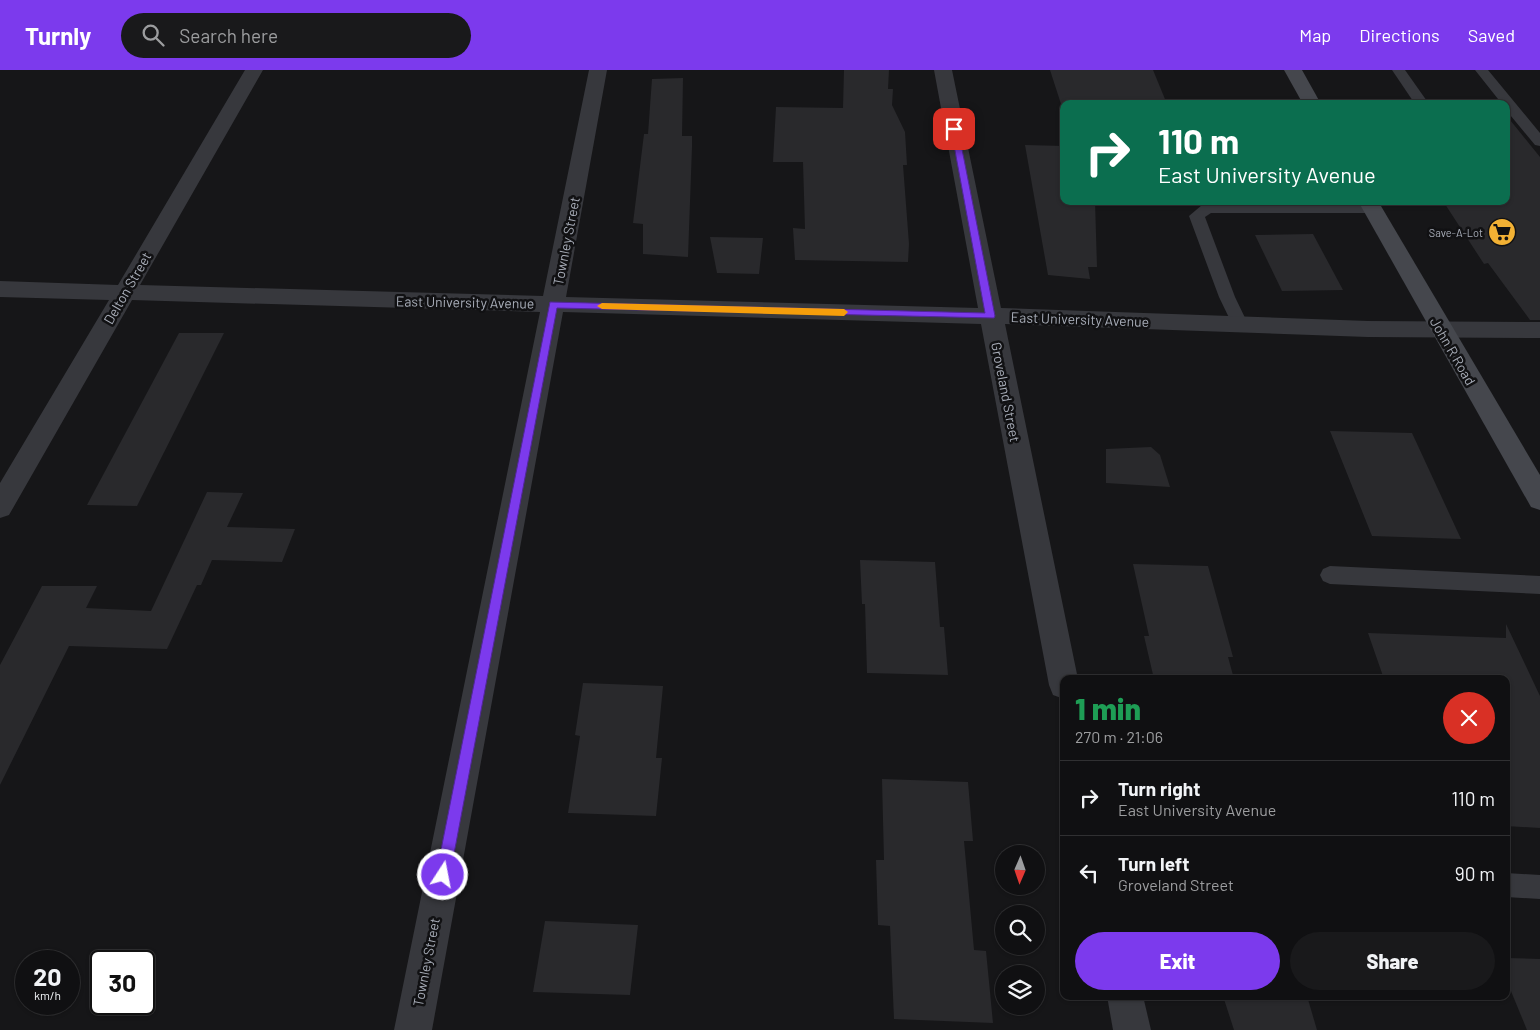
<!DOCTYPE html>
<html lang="en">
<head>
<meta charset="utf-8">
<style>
  :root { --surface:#101012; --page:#19191b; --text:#f1f3f6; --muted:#9c9d9f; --line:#303032; --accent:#7c3aed }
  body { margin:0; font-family:Barlow,sans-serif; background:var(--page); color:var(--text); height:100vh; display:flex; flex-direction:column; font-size:19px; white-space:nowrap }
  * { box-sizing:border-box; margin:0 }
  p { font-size:16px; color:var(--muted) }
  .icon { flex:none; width:28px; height:28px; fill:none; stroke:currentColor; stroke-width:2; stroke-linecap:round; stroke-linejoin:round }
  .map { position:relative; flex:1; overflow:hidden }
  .drawer { position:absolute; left:1060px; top:605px; width:450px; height:325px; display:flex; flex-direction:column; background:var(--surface); border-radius:10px; box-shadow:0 1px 4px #0004,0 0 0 1px var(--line) }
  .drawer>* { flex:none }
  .hud { position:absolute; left:1060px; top:30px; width:450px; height:105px; border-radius:10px; box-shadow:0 1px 4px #0004,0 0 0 1px var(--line); background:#0b6e4f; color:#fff; overflow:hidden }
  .needle { width:32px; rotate:182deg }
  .controls { position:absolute; left:995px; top:775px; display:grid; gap:10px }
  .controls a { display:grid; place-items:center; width:50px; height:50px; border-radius:50%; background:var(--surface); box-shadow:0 1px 4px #0004,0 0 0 1px var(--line); font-size:25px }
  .speed { position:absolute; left:15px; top:880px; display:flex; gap:10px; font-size:25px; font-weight:700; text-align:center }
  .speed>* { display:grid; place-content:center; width:65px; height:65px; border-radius:50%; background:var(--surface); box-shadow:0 1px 4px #0004,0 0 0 1px var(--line); line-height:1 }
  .speed small { font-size:12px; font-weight:400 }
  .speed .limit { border:2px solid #111; border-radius:8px; background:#fff; color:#111 }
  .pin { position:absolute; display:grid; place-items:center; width:42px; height:42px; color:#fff; margin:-21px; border-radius:10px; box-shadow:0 2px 8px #0006 }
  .me { position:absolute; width:55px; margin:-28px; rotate:11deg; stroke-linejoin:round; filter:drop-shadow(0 0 4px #0008) }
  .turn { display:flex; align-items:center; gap:18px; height:105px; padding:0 15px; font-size:22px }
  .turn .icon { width:65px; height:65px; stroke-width:2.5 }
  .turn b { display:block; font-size:35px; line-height:42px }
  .round { display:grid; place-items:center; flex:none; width:52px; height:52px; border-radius:26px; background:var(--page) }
  .summary { display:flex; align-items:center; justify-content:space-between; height:85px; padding:0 15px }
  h1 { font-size:30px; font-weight:800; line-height:38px; color:#1e9e55 }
  .primary-button { display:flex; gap:10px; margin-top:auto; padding:10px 15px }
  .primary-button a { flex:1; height:58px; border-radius:30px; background:var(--accent); color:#fff; font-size:20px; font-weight:800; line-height:58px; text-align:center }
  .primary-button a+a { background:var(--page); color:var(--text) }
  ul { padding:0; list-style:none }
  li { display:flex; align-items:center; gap:15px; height:75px; padding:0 15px; border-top:1px solid var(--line) }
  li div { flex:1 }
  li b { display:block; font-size:19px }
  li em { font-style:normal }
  header { display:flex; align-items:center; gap:30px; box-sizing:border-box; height:70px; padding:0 25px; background:var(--accent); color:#fff }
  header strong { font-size:24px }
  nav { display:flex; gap:28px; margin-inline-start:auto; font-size:18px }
  .search { width:350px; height:45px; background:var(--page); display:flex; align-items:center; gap:12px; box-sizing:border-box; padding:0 18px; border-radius:28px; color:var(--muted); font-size:19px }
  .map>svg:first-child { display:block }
</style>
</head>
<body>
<header>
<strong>Turnly</strong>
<div class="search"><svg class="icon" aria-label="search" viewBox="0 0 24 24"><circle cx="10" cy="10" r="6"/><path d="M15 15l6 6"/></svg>Search here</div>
<nav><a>Map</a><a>Directions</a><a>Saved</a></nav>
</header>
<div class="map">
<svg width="1540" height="960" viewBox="0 0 1540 960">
  <rect width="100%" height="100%" fill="#161618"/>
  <g fill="#29292c">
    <path d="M844,0h45l-1,19h5l-1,16 13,27 2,33h-4l6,79 -1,18 -113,-2 -2,-32 12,1 -2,-67h-30l3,-55 67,1z"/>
    <path d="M1050,0h103l14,34h-106z"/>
    <path d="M683,8l-1,58h10v11l-4,110 -45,-3v-30l-10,-1 11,-89h4l4,-55z"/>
    <path d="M1506,45l34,42v163h-10l-42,-57 -4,1 -41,-63h63z"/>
    <path d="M1025,75l39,1v55h31l2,66h-9l2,12 -42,-4z"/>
    <path d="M1313,164l30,56 -61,1 -27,-56z"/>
    <path d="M710,167l53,1 -4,36 -42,-1z"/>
    <path d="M179,263h45l-87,173 -50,-1z"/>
    <path d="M1330,361l82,2 49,106 -89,-3z"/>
    <path d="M1151,377l9,8 10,32 -64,-4v-34z"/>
    <path d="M207,422l36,1 -16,34 68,2 -13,33 -70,-2 -11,25h-4l-30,64 -98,-3 -69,139v-120l42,-79h55l-11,22 65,3z"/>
    <path d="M860,490l75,2 5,65h4l4,48 -81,-2 -2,-69h-3z"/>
    <path d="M1133,494l75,2 25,91h-5l6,22h-80l-10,-43h5z"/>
    <path d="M1506,554l34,72v132l-34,-2v-147h-122l-16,-46 138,5z"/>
    <path d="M583,613l80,3 -7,72h6l-6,58 -88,-3 12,-77 -5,-1z"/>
    <path d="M882,709l86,3 5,59h-9l10,109 12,1 7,72 -99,-4 -4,-93 -12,-1 -2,-65h8z"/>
    <path d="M545,851l93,4 -8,70 -97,-3z"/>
    <path d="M1506,888l34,1v71h-13l-21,-51z"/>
    <path d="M1223,926h84l10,34h-83z"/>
  </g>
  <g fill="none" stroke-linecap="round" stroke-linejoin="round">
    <g fill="#37383d" fill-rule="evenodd">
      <path d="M1392,0h13l24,34h-14z"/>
      <path d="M1475,0h13l52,63v13l-5,-1 -29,-35v-6h-68l7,-4 53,-1z"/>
      <path d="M1207,133h164l5,2 2,3 -2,3 -5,2h-160l-6,4 30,80 13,27 -2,4 -6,2 -6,-2 -15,-31 -30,-81 13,-11z"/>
      <path d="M1330,496l210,10v18l-210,-10 -7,-3 -3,-6 3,-6z"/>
      <path d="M1506,803l34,2v24l-34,-2z"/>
    </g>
    <g fill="#37383d" fill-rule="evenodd">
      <path d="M245,0h18l-123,215 403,11 46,-226h18l-41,227 412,11 -44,-238h18l49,238 367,13 172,1v16l-172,-1 -363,-13 73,355h-14v20l-11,-4 -4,-10 -68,-361 -418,-12 -131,718h-38l146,-718 -408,-12 -123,215 -9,3v-35l109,-183 -109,-3v-16l118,4z"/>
      <path d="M1107,926h36l8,34h-38z"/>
    </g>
    <g fill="#45474d" fill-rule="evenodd">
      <path d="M1284,0h18l19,34h-18z"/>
      <path d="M1358,131h20l162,274v35l-9,-3z"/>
    </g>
  </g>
  <path fill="#7c3aed" stroke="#51269a" d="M954,56l4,3 37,187 -1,2 -437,-10 -107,567 -2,5 -5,2 -5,-2 -2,-5 114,-573 435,11 -34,-184z"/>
  <path fill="#f59e0b" d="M602,233l242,6 4,3 -4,4 -242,-7 -5,-3z"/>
  <defs>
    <g id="supermarket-disc" transform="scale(1.4375)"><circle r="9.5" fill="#f2b134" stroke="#111113"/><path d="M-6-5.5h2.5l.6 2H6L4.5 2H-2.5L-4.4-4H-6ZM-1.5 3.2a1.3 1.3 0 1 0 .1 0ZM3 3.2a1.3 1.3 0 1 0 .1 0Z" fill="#111"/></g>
  </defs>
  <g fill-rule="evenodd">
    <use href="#supermarket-disc" x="1502" y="162"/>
  </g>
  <g text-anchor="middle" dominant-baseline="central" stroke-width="5" stroke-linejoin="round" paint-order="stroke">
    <g font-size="11" fill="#a8adb8" stroke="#111113" text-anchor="end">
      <text x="1483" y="162">Save-A-Lot</text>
    </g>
    <g font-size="14" fill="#a8adb8" stroke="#111113">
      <text transform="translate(566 171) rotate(-79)">Townley Street</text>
      <text transform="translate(127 218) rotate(-60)">Delton Street</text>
      <text transform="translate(465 232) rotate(1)">East University Avenue</text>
      <text transform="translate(1080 249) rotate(2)">East University Avenue</text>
      <text transform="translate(1453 281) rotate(60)">John R Road</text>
      <text transform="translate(1006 322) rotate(79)">Groveland Street</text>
      <text transform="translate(426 892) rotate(-79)">Townley Street</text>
    </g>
  </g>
</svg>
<div class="controls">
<a><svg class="needle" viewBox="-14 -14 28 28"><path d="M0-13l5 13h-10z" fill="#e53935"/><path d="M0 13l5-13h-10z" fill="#9c9d9f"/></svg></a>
<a><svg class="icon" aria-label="search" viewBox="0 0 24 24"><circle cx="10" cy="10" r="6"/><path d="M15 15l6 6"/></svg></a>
<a><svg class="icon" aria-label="layers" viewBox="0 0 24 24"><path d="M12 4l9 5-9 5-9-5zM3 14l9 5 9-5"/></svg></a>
</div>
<div class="speed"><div>20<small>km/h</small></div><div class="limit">30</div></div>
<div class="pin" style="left:954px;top:59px;background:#d93025"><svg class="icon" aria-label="arrive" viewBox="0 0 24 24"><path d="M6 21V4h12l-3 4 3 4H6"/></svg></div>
<svg class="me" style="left:443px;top:805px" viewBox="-20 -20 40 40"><circle r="17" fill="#7c3aed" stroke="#fff" stroke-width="3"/><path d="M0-11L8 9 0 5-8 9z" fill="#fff"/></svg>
<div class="hud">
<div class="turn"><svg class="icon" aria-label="right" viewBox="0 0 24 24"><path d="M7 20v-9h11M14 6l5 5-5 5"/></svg><div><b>110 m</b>East University Avenue</div></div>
</div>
<section class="drawer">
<div class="summary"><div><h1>1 min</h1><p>270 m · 21:06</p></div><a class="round" style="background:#d93025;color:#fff"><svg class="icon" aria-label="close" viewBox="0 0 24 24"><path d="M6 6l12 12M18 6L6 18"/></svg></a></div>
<ul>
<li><svg class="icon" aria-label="right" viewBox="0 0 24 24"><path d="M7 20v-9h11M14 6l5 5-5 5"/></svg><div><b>Turn right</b><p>East University Avenue</p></div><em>110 m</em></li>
<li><svg class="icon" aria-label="left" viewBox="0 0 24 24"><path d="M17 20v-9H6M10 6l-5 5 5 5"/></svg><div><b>Turn left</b><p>Groveland Street</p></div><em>90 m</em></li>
</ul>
<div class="primary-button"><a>Exit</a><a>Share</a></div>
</section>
</div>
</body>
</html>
